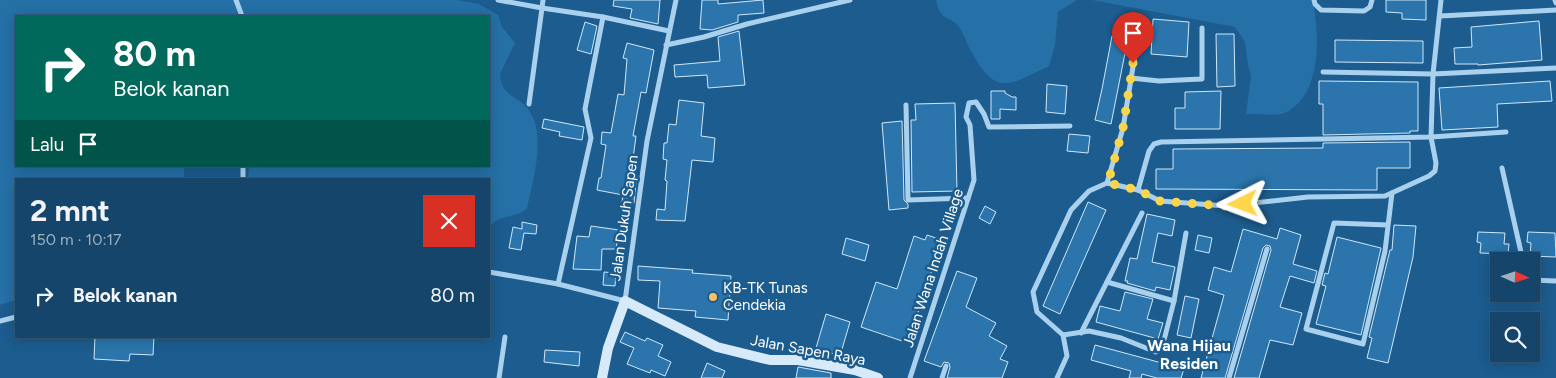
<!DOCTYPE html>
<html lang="id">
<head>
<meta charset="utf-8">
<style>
  :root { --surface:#15456a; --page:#1e4c70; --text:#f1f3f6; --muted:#9db1c1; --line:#345d7e }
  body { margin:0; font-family:Figtree,sans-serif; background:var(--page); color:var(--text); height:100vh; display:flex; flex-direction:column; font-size:19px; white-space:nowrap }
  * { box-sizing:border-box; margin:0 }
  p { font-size:16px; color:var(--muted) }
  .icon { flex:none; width:28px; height:28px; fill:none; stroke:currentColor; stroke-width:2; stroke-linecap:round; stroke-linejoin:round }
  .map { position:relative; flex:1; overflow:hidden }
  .side { position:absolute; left:15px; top:178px; width:475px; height:160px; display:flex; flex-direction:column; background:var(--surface); border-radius:0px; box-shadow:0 2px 12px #0003,0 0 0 1px var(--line) }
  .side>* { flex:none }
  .hud { position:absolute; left:15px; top:15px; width:475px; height:152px; border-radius:0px; box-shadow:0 2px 12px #0003,0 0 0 1px var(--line); background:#00695c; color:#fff; overflow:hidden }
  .needle { width:32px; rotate:93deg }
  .buttons { position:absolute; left:1490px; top:252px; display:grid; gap:10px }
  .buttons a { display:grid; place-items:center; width:50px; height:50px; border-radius:0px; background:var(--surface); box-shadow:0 2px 12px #0003,0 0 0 1px var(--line); font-size:25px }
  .pin { position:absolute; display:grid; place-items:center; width:42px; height:42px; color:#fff; margin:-51px -21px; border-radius:50% 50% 50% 0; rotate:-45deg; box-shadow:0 0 5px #0007 }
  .pin .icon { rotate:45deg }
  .me { position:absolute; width:55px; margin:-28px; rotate:267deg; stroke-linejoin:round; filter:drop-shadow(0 0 4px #0008) }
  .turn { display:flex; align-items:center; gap:18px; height:105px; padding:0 15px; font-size:22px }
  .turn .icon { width:65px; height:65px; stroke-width:2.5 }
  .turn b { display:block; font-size:35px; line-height:42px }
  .then { display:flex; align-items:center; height:48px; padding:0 15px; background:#0003; gap:10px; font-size:19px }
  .round { display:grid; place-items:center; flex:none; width:52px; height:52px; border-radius:0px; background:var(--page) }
  .head { display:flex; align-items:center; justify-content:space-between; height:85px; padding:0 15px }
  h1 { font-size:30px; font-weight:700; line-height:38px }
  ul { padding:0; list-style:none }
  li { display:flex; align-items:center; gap:15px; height:65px; padding:0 15px }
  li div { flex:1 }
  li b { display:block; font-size:19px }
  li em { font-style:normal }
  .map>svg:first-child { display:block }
</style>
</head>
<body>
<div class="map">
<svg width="1556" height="378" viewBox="0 0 1556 378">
  <rect width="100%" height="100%" fill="#1c5c8e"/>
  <g fill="#2570a7">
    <path d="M0,0h457l22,4 19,11 4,12 13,16 -15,31c1,24 21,22 30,38 16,25 3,69 -3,96 -9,11 -34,6 -38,22v-51h-241l1,-13h240v-150h-473v150h168v13h-168v121l-16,5z"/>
    <path d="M936,0h141l-19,12 -3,33 -6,21c-40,19 -53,32 -78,-15 -4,-6 -6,-14 -10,-21 -10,-17 -20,-5 -25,-30z"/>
    <path d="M1092,0h221c6,34 10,95 -28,113 -7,3 -30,1 -39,1l5,-37 -3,-12 -3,-23 -10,-15z"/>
  </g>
  <g fill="#2b75ac" stroke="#cfe8fa">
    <path d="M614,0h46l-2,24 -28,-6 2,-9 -19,-3z"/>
    <path d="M702,0h16v4l45,-4 1,13 -26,2v7l-26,8 -12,-1z"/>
    <path d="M1386,0h40v20l-24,-1v-6l-16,-1z"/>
    <path d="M1153,19l36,3 -2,35 -36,-3z"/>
    <path d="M1539,21l3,39 -64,5v-1h-23l-1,-16 18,-1 -1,-20z"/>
    <path d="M585,22l12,4 -6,28 -14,-4z"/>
    <path d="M739,31l6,54 -37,3 -1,-13 -32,2 -1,-12 46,-4 -2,-24z"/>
    <path d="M1216,34h18l1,52 -18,1z"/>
    <path d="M1112,36l16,2 -17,86 -16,-4 7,-31z"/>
    <path d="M1335,40l88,1v22l-88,-1z"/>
    <path d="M627,43l27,7 -8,43 -5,-1 -8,44h3l-6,46h6l-2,21 -12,-1 1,-7 -26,-5 2,-12h2l5,-33 -5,-1 1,-12 9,1 7,-39 6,1 3,-36 -4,-1z"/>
    <path d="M1319,81l99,1v49h-8v2l-87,2v-31h-4z"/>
    <path d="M1550,81l2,20 -55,3 1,23 -56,3 -3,-42z"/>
    <path d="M1047,84l20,2 -2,28 -19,-2z"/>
    <path d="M991,91h14v2l7,4h4v13l-16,-1v10h-9z"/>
    <path d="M1221,91l-1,38h-45v-21h10v-16z"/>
    <path d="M679,100l25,3 -3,33 14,2 -2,24 -21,-2 -7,61 -29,-1 1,-11 8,1 2,-29 -2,-1 2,-20 -4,-1 1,-16h3l2,-19 7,1z"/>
    <path d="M955,103l2,88 -45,1 -1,-72h5l-1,-16z"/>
    <path d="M544,119l40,8 -2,13 -23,-4 1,-4 -18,-4z"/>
    <path d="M902,121l2,79 4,4v4l-19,2 -7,-87z"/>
    <path d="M1069,134l21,2 -2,17 -21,-2z"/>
    <path d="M1410,142v26h-33v22l-221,-1v-20h17v-20l150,-1v-5z"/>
    <path d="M1088,202l18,8 -46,104 -17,-8z"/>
    <path d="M985,206l11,6 -6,12 -11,-6z"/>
    <path d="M1147,214l28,6 -3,16 -14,-3 -6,29 23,5 -5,23 -14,-3 -1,4 -28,-8 1,-2h-3l5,-23 7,1z"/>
    <path d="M522,222l15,3 -1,9 -12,-1 -3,17 -12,-2 4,-21 9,2z"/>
    <path d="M1394,225l22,1 -3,31 -25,106 -21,-5 5,-20 -3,-1 21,-87h2z"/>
    <path d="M591,226l28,4 -3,19h-14l-1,21 -28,-1 4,-33 12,1z"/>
    <path d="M1280,228l21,7 -8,29 24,7 -3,12 -24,-7 -10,31 22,6 -9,32 -23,-5 -11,38h-25l37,-128 -1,-4 -4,-1 -3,3 -38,130h-24l23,-83 -16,-5 6,-23 17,5 12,-43 34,10z"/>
    <path d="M1478,232l27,1 -1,11h5l-1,10 -28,-1 1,-10 -4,-1z"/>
    <path d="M1528,232l27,1 1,24 -26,-1 1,-13 -4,-1z"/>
    <path d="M927,235l15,5 -34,103 -47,-16 15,-45 21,7 17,-53 11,4z"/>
    <path d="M1198,235l14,3 -3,15 -14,-3z"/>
    <path d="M1337,237l44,11 -20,87 -45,-11 10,-38 -4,-1 3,-12 3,1z"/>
    <path d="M846,238l23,7 -4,16 -23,-7z"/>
    <path d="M638,266l55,4 -1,3 39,3 -3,44 -33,-3 1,-6 -38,-3 2,-27 -22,-1z"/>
    <path d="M957,271l20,7 -11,29 30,16 -7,13 18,10 -7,13 8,3 -6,16h-55l3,-11 -1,-4 -5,-1 -3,5 -17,-6z"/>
    <path d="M604,272l12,1 -1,13 -12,-1z"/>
    <path d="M1125,292l28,7 -6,20 16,4 -5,16 -62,-17 4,-16 20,5z"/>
    <path d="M1185,296l14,3 -8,39 -14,-3z"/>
    <path d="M826,314l24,8 -10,34 -24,-8z"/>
    <path d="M625,332l20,9 2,-3 16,7 -5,11 13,6 -6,14 -14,-6 -1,3 -23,-9 7,-16 -14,-6z"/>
    <path d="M95,336h59l-1,19 -23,-1 -1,7 -35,-2z"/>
    <path d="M1095,345l89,24 -3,9h-24l-15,-4 -1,4h-12l2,-7 -40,-11z"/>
    <path d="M545,350l35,2 -1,14 -35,-4z"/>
    <path d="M707,363l18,8 -3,7h-21z"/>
    <path d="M798,367l33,6v5h-35z"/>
  </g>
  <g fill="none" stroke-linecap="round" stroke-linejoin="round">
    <g stroke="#a9d1ee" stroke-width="5">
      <path d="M236,0l6,16"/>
      <path d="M498,0l44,8 -13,96"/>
      <path d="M543,0l-1,8 61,9 66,14"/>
      <path d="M1314,0l1,4 6,6 43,1 6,-4 2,-7"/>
      <path d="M1555,0l1,3"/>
      <path d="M1440,16l116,-6"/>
      <path d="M666,45l38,-8 43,-13 103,-24"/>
      <path d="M1323,72l110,2 123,-6"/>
      <path d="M1131,78l28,3 43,-2v-51"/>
      <path d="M906,105l2,95 60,-2"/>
      <path d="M1502,168l21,93"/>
      <path d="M243,179v-13"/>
      <path d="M1107,183l16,-55 18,-110"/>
      <path d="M1138,190l11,-39 5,-7 7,-2 270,-5 75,-5"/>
      <path d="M1388,225l-54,-2 -28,106 57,15 22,-93 7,-58"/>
      <path d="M489,272l69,12 67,17 22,-160 29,-141"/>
      <path d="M1531,280l25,1"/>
      <path d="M1107,282l67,19"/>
      <path d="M558,284l33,-146 -6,-29 18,-92"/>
      <path d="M0,321l16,-4"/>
      <path d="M1081,333l61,-120"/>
      <path d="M1063,335l26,-4 32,7 35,14 6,-4 12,-47 12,-68"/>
      <path d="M499,378l6,-41"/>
      <path d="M910,378l64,-198 -4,-55 -4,-8 3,-14 7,-1 8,12 5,13 81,-1"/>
      <path d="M942,378l4,-12"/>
      <path d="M1057,378l10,-22 -4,-21 -26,-23 -4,-20 38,-82 18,-19 18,-8 31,7 22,11 66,5 82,-9 77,-1 44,-20 6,-5 1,-8 -5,-26 2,-63 8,-74"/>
      <path d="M1229,378l38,-129"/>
    </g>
    <path stroke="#d6eafa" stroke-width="10" d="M602,378l6,-30 17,-47 92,46 53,13h28l57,10 23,8"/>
  </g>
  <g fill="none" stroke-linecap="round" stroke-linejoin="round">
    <path stroke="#ffd54a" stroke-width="9" stroke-dasharray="0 16.2" d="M1133,63l-10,65 -15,55 30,7 22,11 66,5 17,-2"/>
  </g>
  <circle fill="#febf67" stroke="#1c5c8e" stroke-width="2" cx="713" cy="297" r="5"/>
  <g text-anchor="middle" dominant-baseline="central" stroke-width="5" stroke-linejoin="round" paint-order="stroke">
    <g font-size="15" fill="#fff" stroke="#1c5c8e">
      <text transform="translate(624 218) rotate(-82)">Jalan Dukuh Sapen</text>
      <text transform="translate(933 268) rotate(-72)">Jalan Wana Indah Village</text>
      <text transform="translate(808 350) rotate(10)">Jalan Sapen Raya</text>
    </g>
    <g font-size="15" fill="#fff" stroke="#1c5c8e" text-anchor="start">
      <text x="723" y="288">KB-TK Tunas<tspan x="723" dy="17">Cendekia</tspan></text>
    </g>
    <g font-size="16" font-weight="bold" fill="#fff" stroke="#1c5c8e">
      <text x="1189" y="345">Wana Hijau<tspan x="1189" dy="18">Residen</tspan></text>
    </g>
  </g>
</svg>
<div class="buttons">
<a><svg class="needle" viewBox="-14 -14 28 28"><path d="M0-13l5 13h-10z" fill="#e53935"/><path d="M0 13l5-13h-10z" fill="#9db1c1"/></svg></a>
<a><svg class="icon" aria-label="search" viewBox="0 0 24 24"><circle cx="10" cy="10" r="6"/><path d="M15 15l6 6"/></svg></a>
</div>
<div class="pin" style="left:1133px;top:63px;background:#d93025"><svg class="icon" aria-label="arrive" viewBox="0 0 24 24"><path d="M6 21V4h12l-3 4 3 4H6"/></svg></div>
<svg class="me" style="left:1243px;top:204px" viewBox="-20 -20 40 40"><path d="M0-17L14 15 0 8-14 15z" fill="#ffd54a" stroke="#fff" stroke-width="4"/></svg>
<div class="hud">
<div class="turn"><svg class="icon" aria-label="right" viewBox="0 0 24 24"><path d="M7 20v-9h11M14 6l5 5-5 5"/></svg><div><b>80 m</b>Belok kanan</div></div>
<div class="then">Lalu<svg class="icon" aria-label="arrive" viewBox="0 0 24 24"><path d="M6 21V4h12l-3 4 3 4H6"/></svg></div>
</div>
<section class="side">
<div class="head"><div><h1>2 mnt</h1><p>150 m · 10:17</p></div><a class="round" style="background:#d93025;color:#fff"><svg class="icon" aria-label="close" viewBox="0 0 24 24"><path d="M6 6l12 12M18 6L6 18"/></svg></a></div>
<ul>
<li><svg class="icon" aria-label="right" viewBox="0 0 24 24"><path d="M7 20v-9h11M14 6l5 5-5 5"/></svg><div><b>Belok kanan</b></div><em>80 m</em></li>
</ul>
</section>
</div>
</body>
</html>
